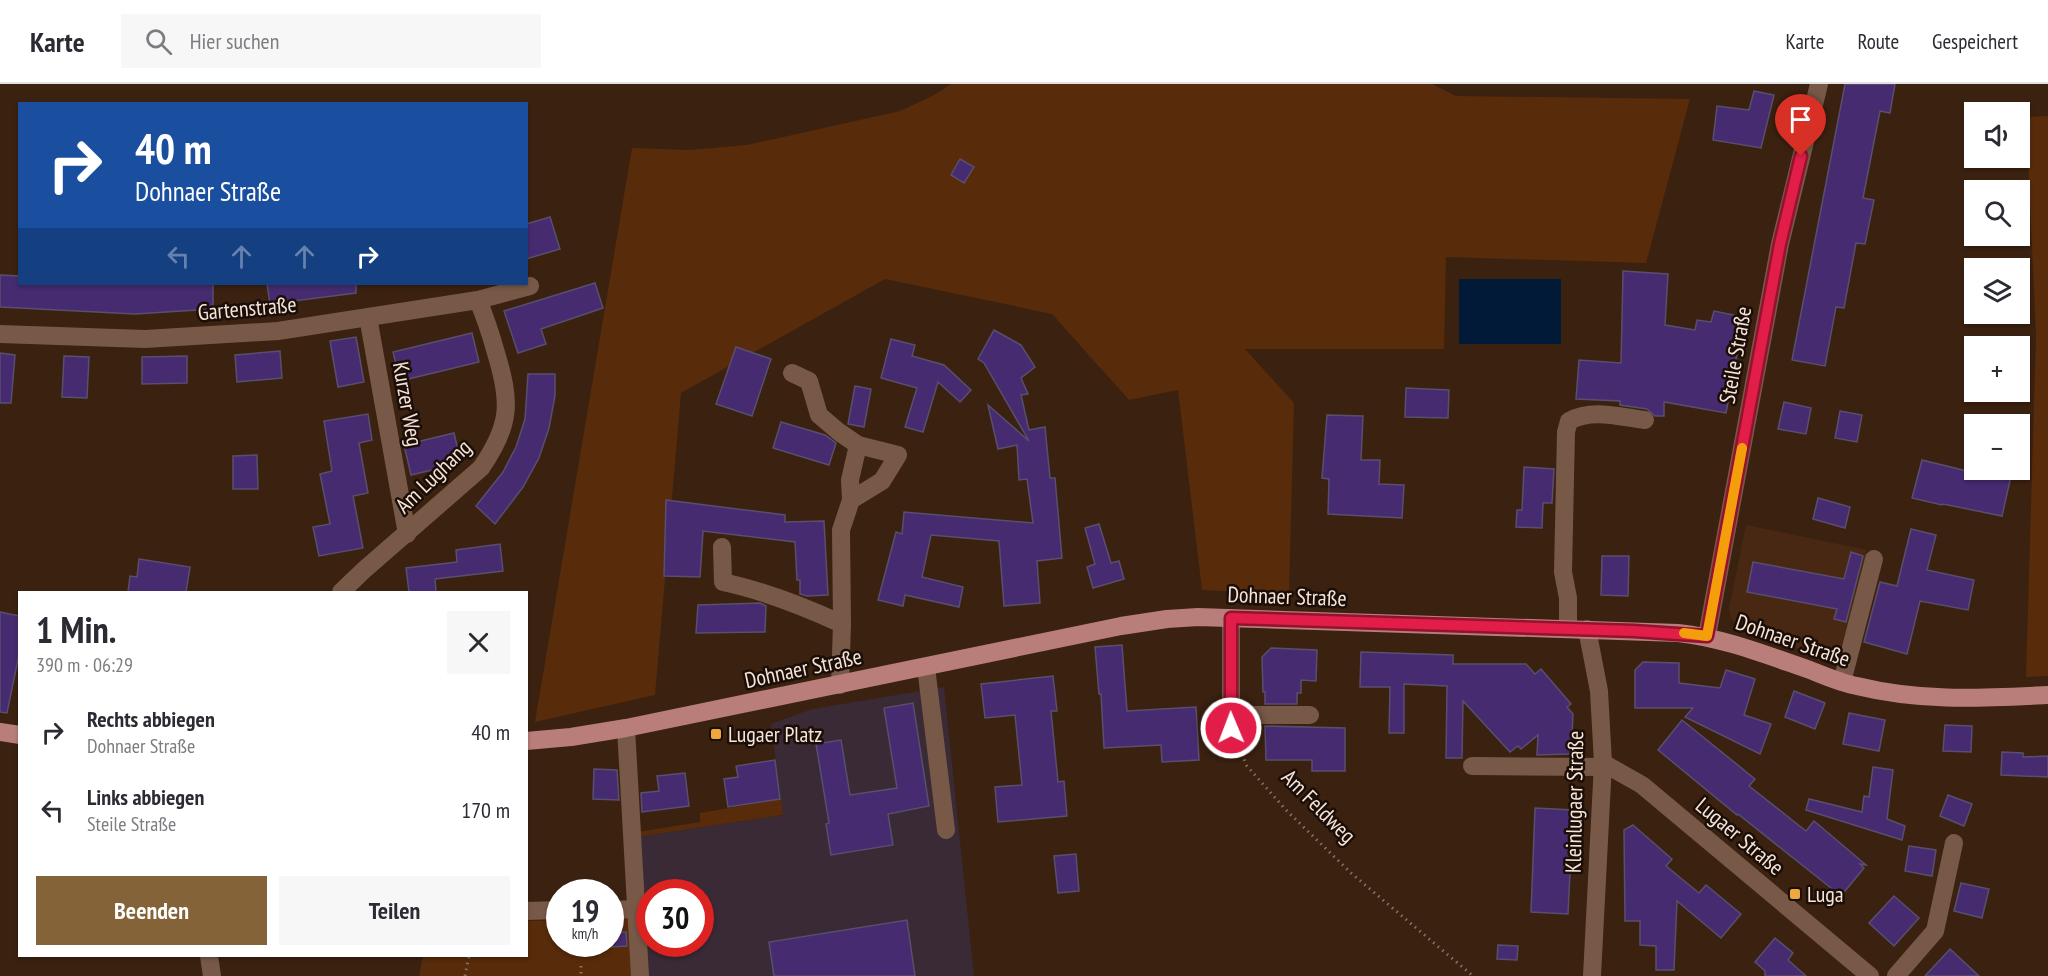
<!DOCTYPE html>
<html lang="de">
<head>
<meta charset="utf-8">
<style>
  :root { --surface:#fff; --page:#f7f7f7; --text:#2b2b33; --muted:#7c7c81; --line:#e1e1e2; --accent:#836337 }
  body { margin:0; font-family:"PT Sans Narrow",sans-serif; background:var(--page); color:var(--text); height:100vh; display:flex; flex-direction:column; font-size:22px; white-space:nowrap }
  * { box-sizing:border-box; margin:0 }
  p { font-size:20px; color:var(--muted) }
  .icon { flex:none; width:33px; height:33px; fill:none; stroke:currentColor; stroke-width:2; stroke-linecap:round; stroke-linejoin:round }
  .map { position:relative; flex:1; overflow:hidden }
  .drawer { position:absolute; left:18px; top:507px; width:510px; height:366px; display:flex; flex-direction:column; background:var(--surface); border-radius:0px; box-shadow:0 2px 4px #0004 }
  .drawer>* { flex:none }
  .guide { position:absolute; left:18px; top:18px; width:510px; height:183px; border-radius:0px; box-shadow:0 2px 4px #0004; background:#1a4fa0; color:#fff; overflow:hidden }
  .controls { position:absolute; left:1964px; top:18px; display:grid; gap:12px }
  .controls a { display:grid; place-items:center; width:66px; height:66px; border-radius:0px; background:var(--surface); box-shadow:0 2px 4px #0004; font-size:30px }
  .speed { position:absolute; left:546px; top:795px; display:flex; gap:12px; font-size:30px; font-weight:700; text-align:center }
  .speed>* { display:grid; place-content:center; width:78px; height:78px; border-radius:50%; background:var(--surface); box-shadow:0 2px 4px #0004; line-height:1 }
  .speed small { font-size:15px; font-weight:400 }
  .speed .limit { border:9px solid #d22; background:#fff; color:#111 }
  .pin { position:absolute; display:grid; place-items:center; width:51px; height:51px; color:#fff; margin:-62px -26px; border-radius:50% 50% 50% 0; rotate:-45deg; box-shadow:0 0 6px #0007 }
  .pin .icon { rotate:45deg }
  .me { position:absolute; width:66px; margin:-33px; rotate:359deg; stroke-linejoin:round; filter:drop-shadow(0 0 4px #0008) }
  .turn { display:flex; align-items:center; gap:21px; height:126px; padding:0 18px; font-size:27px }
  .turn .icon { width:78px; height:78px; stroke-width:2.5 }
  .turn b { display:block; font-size:42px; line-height:51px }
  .lanes { display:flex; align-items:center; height:57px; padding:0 18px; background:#0003; justify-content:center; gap:30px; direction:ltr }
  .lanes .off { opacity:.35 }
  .round { display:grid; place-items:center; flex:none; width:63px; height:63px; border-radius:0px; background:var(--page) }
  .headline { display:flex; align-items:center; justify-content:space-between; height:102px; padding:0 18px }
  h1 { font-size:36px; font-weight:700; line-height:45px }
  .button { display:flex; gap:12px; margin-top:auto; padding:12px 18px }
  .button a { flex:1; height:69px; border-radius:0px; background:var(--accent); color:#fff; font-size:24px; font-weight:700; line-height:69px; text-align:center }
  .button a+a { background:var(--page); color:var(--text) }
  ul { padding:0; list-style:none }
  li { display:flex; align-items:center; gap:18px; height:78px; padding:0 18px }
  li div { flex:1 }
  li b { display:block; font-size:22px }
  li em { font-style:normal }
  header { display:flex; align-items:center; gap:36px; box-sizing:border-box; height:84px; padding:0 30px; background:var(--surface); border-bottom:2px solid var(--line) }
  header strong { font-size:28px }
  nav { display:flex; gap:33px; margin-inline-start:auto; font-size:21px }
  .search { width:420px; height:54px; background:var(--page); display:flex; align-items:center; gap:15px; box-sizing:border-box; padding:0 21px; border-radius:0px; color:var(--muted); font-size:22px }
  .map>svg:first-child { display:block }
</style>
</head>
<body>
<header>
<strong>Karte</strong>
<div class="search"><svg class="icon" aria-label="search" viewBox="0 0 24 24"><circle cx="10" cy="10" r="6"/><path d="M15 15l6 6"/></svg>Hier suchen</div>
<nav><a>Karte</a><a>Route</a><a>Gespeichert</a></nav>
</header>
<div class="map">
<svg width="2048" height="892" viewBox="0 0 2048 892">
  <rect width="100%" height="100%" fill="#3b2110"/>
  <path fill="#492813" d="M1746,441l121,25 -18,73 -13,39 -91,-32 -14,-11 -2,-10z"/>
  <path fill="#3a2a35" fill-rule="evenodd" d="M944,603l30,289h-329l-8,-139 146,-22 -12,-91 41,-15zM650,808h50v52h-50z"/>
  <g fill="#582b0a">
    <path d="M951,0h481l24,12 234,3 -44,164 -200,-6 -2,92h-199l49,54 -5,191 -87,-4 -24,-200 -49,10 -77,-86 -167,-35 -204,114 -26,302 -120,27 97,-574 57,2 58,-5 153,-34 34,-16z"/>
    <path d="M2048,32v560l-22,1 10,-342 -10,-218z"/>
    <path d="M781,715l2,16 -146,22v-5l63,-10v-9z"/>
    <path d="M611,833h20l3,59h-215l4,-20h103l1,-35 32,-1 1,24h50z"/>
  </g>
  <rect fill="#001a38" x="1459" y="195" width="102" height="65"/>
  <g fill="#462b71" stroke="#584f6d" stroke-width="1.5">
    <path d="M1845,0h50l-5,29 -10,-2 -17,87 11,2 -9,44 -9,-1 -12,65 -8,-1 -11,59 -33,-6z"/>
    <path d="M1754,7l20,4 -13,53 -48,-8 4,-34 32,4z"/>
    <path d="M960,75l14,8 -10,16 -13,-8z"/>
    <path d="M550,133l10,32 -34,10v-35z"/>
    <path d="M1623,187l45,3 -3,51 30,5 2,-10 14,2 3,-11 30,6 -18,96 -62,-11v14h-9l-8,-7 -27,-4v-4l-44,-2 3,-39 42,3z"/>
    <path d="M0,191l20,1v8h193v25l-78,5 -135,-7z"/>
    <path d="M595,199l8,25 -62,21 5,15 -28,9 -14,-42z"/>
    <path d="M267,200h89v9l-86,11z"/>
    <path d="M994,246l27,15 14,22 -14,11 7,16 -7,1 8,35 16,-3 5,51h5l7,80 -25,3 3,42 -36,3 -5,-65 -68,-6 -9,42 41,10 -4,20 -54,-12 -2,11 -25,-6 18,-68 6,2 2,-22 129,11 -6,-44 -8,1 -2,-35 -19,4 -10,-44 41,36 -45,-78 -6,-4z"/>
    <path d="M472,249l7,29 -79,19 -7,-29z"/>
    <path d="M356,253l8,45 -26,5 -8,-46z"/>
    <path d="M891,255l24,6 -3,11 32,9 27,25 -11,12 -22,-20 -15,50 -18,-5 12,-39 -36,-10z"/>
    <path d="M736,263l35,12 -19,57 -36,-12z"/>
    <path d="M280,267l2,27 -45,4 -2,-27z"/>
    <path d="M0,269l15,2 -4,48h-11z"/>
    <path d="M64,272l25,1 -2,41 -25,-1z"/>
    <path d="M187,272v27l-45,1v-27z"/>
    <path d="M528,290h27v22l-6,32 -10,30 -16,29 -28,37 -19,-18 27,-34 13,-25 9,-28z"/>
    <path d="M855,302l16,3 -7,38 -16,-3z"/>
    <path d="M1406,304l43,2 -1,28 -43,-1z"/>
    <path d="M1784,318l27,6 -5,26 -28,-5z"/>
    <path d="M1840,327l22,4 -5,27 -22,-4z"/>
    <path d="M368,330l4,26 -13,3 9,50 -15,3 10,52 -44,8 -6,-29 17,-3 -10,-50 12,-3 -8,-50z"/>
    <path d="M1327,331l36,1 -2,44h19l-1,24 25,1 -2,33 -74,-4 1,-35 -7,-1z"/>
    <path d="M781,338l44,13 11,8 -7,22 -56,-17z"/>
    <path d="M454,349l7,30 -50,12 -7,-30z"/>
    <path d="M257,371l1,34h-25v-33z"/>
    <path d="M1922,376l45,11 1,-3 43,8 -9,40 -59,-12 -1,1 -30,-7z"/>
    <path d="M1524,383l30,2 -2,34h-9l-1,25 -26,-1 1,-17h5z"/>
    <path d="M1818,414l32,9 -5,21 -32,-9z"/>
    <path d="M666,416l119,15v7l39,-1 4,74 -21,1 -7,-2v-14h-3l-2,-38 -92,-11 -3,46 -36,-1z"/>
    <path d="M1099,440l12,39 8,-2 5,18 -31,9 -6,-21 8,-3 -10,-36z"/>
    <path d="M1911,445l25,6 -9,35 47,10 -6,30 -48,-9 -13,53 -43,-12 16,-60 17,4z"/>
    <path d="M500,460l3,27 -68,8 1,13h-27l-3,-24 51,-6 -1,-12z"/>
    <path d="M1851,468l12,4 -17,66 -12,-3 3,-10 -90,-17 6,-30 91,17z"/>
    <path d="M1602,472h27l-1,40 -27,-1z"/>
    <path d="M139,475l51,8 -4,25h-58l2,-16 7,1z"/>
    <path d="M760,519l6,3 -1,26 -69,1 2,-28z"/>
    <path d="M0,528l20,4v34l-13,63 -7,-1z"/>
    <path d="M1122,561l5,66 69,-4 3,53 -37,2 -1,-17 -57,3 -3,-54h-2l-4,-47z"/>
    <path d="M1271,564l46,2 -1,31 -15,-1v13h-4v11h-32v-12h-2l-1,-35z"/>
    <path d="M1361,568l92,3v9h73l9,10 6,-5 30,35 -4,3 6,7 -2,40 -34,1 1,-20 -17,14 -3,-3 -8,6 -47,-51 -1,57h-16l1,-72 -43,-2v49h-15l1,-46h-30z"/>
    <path d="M1643,578l36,1v20l41,5 6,-18 29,9 -11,36 27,9 -11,30 -75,-37 8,-9h-58v-38z"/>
    <path d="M1053,592l4,35h-6l7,71 6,-1 3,35 -69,6 -3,-35 27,-2 -7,-70 -30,3 -4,-34z"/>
    <path d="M1794,607l31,12 -10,26 -30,-12z"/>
    <path d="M913,619l16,103 -41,8 5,31 -62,10 -5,-31 3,-1 -13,-79 25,-4 9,55 47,-7 -13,-80z"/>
    <path d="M1849,629l36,7 -6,31 -36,-7z"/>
    <path d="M1682,636l73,59 -6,7 57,45 8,-10 52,44 -6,-1 4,4 -23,28 -103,-82 -1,1 -79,-65z"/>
    <path d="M1945,641l27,1 -1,26 -28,-1z"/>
    <path d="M1265,642l80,2v43h-33v-11h-46z"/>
    <path d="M2002,668l21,1v4l25,-1v21l-47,-2z"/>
    <path d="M775,676l5,39 -52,8 -4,-28 14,-2 -2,-11z"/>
    <path d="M1873,683l20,3 -6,49 18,7 -3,14 -96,-30 3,-11 53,13 2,-16 5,1z"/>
    <path d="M594,685l23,1 2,30 -26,-1z"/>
    <path d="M685,689l4,33 -47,6 -1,-19 18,-2 -2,-15z"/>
    <path d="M1948,711l24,9 -8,22 -24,-10z"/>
    <path d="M1535,724l38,2 -5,104 -37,-2z"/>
    <path d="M1633,741l39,34 -6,7 33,27 7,-8 35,29 -20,24 -44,-37 -3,69h-18v-24l-16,-1v-24h-15l-1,-91z"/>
    <path d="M1909,762l27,4 -4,26 -27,-5z"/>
    <path d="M1076,770l3,37 -21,2 -4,-37z"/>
    <path d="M1961,799l28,6 -7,29 -28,-7z"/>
    <path d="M1894,812l25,22 -25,28 -25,-23z"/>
    <path d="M907,836l8,56h-141l-5,-34z"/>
    <path d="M611,848h15l1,14 -16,1z"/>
    <path d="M1775,854l18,15 -5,7 18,16h-41v-5l-10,-9z"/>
    <path d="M1498,861l20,1 -1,14 -20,-1z"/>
    <path d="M1950,865l29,27h-54z"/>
  </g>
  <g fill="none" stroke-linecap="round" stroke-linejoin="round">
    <g stroke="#897365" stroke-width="3" stroke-dasharray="1.5 4.5" stroke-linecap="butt">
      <path d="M1237,659l10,23 39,44 65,63 122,103"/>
      <path d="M581,882v10"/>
      <path d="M465,892l4,-20"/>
    </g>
    <g stroke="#785947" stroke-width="18">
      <path d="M368,233l39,217"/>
      <path d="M0,250l145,5 133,-8 200,-31 52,-14"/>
      <path d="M792,289l17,8 10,34 20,17 19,13"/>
      <path d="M722,463l1,35c42,9 80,24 119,42"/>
      <path d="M341,508l23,-22 117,-102c30,-43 30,-66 15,-115 -5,-18 -11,-36 -18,-53"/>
      <path d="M1231,534v110"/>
      <path d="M1568,545v-31l-5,-26 3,-140 3,-11c23,-13 51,-4 76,-1"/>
      <path d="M1587,545l12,62 4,72 -11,213"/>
      <path d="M1707,552l73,-392 39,-160"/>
      <path d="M926,583l20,163"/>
      <path d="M1842,598l32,-123"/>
      <path d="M840,601l2,-61 -1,-94 10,-30 31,-19 16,-26 -40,-10 -8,35 1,20"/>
      <path d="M1231,631h79"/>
      <path d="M626,644l14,248"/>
      <path d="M1603,679l39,22 228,191"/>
      <path d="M1472,682l131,1"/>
      <path d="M610,826l26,-1"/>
      <path d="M526,827l34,-1"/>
      <path d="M209,872l3,20"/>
      <path d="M1896,892l39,-45 19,-88"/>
    </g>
    <g stroke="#b97e7a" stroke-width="18">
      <path d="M0,648l20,3"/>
      <path d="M526,657l45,-4 55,-9 495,-102 46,-7 31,-2 480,16c46,5 88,22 132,37 15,6 31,13 47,16 65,16 125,12 191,9"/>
    </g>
  </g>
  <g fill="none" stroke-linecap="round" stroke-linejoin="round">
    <g stroke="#92132f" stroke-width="15">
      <path id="route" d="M1231,644v-110l403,13 73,5 73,-392 21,-88"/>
    </g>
    <use href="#route" stroke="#e11d48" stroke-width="10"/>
    <path stroke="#f59e0b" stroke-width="10" d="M1684,549l23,3 35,-188"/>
  </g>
  <g fill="#eea83c" stroke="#1a0e07" stroke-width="2">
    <rect x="710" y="644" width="12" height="12" rx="3"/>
    <rect x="1789" y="804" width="12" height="12" rx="3"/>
  </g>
  <g text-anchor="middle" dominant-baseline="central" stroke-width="5" stroke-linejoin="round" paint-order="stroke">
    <g font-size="22" fill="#f6e4da" stroke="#1a0e07">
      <text transform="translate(247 224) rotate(-5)">Gartenstraße</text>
      <text transform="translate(1735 271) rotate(-80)">Steile Straße</text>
      <text transform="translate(408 320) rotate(80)">Kurzer Weg</text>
      <text transform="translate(433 392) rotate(-44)">Am Lughang</text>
      <text transform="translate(1287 512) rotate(2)">Dohnaer Straße</text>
      <text transform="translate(1793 556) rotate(19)">Dohnaer Straße</text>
      <text transform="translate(803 584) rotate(-12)">Dohnaer Straße</text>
      <text transform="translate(1574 718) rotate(-89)">Kleinlugaer Straße</text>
      <text transform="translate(1319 722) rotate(45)">Am Feldweg</text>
      <text transform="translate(1740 752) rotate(40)">Lugaer Straße</text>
    </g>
    <g font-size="22" fill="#f6e4da" stroke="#1a0e07" text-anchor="start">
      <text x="728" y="650">Lugaer Platz</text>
      <text x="1807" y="810">Luga</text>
    </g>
  </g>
</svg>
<div class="controls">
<a><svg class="icon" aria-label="sound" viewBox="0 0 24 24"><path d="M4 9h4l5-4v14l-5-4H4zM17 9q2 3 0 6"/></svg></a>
<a><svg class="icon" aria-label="search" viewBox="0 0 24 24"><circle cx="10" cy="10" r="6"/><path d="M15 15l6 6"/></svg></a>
<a><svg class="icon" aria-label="layers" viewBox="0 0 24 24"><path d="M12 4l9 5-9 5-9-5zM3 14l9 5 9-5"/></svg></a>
<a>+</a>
<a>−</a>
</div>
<div class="speed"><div>19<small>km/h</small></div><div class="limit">30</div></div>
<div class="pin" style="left:1801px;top:72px;background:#d93025"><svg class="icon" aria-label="arrive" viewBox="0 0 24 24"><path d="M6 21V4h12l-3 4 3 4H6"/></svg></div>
<svg class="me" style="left:1231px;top:644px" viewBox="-20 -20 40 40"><circle r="17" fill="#e11d48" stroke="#fff" stroke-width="3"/><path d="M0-11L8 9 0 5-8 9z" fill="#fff"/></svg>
<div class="guide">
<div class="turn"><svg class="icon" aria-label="right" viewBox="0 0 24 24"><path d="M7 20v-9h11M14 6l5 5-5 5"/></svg><div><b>40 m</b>Dohnaer Straße</div></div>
<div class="lanes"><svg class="icon off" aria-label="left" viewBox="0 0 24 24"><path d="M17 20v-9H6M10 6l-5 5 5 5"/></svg><svg class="icon off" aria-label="ahead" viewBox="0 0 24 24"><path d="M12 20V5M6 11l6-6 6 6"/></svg><svg class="icon off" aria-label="ahead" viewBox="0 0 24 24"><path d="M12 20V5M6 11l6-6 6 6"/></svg><svg class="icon" aria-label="right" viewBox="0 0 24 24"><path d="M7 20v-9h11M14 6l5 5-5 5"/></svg></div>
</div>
<section class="drawer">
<div class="headline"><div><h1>1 Min.</h1><p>390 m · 06:29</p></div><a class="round"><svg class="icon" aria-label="close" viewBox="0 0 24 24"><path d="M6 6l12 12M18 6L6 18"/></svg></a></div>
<ul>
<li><svg class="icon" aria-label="right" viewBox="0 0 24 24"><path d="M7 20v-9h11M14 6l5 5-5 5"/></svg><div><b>Rechts abbiegen</b><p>Dohnaer Straße</p></div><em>40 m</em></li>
<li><svg class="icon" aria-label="left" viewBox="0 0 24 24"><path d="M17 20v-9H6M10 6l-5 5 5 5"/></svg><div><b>Links abbiegen</b><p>Steile Straße</p></div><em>170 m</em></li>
</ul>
<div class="button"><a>Beenden</a><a>Teilen</a></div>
</section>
</div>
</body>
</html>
